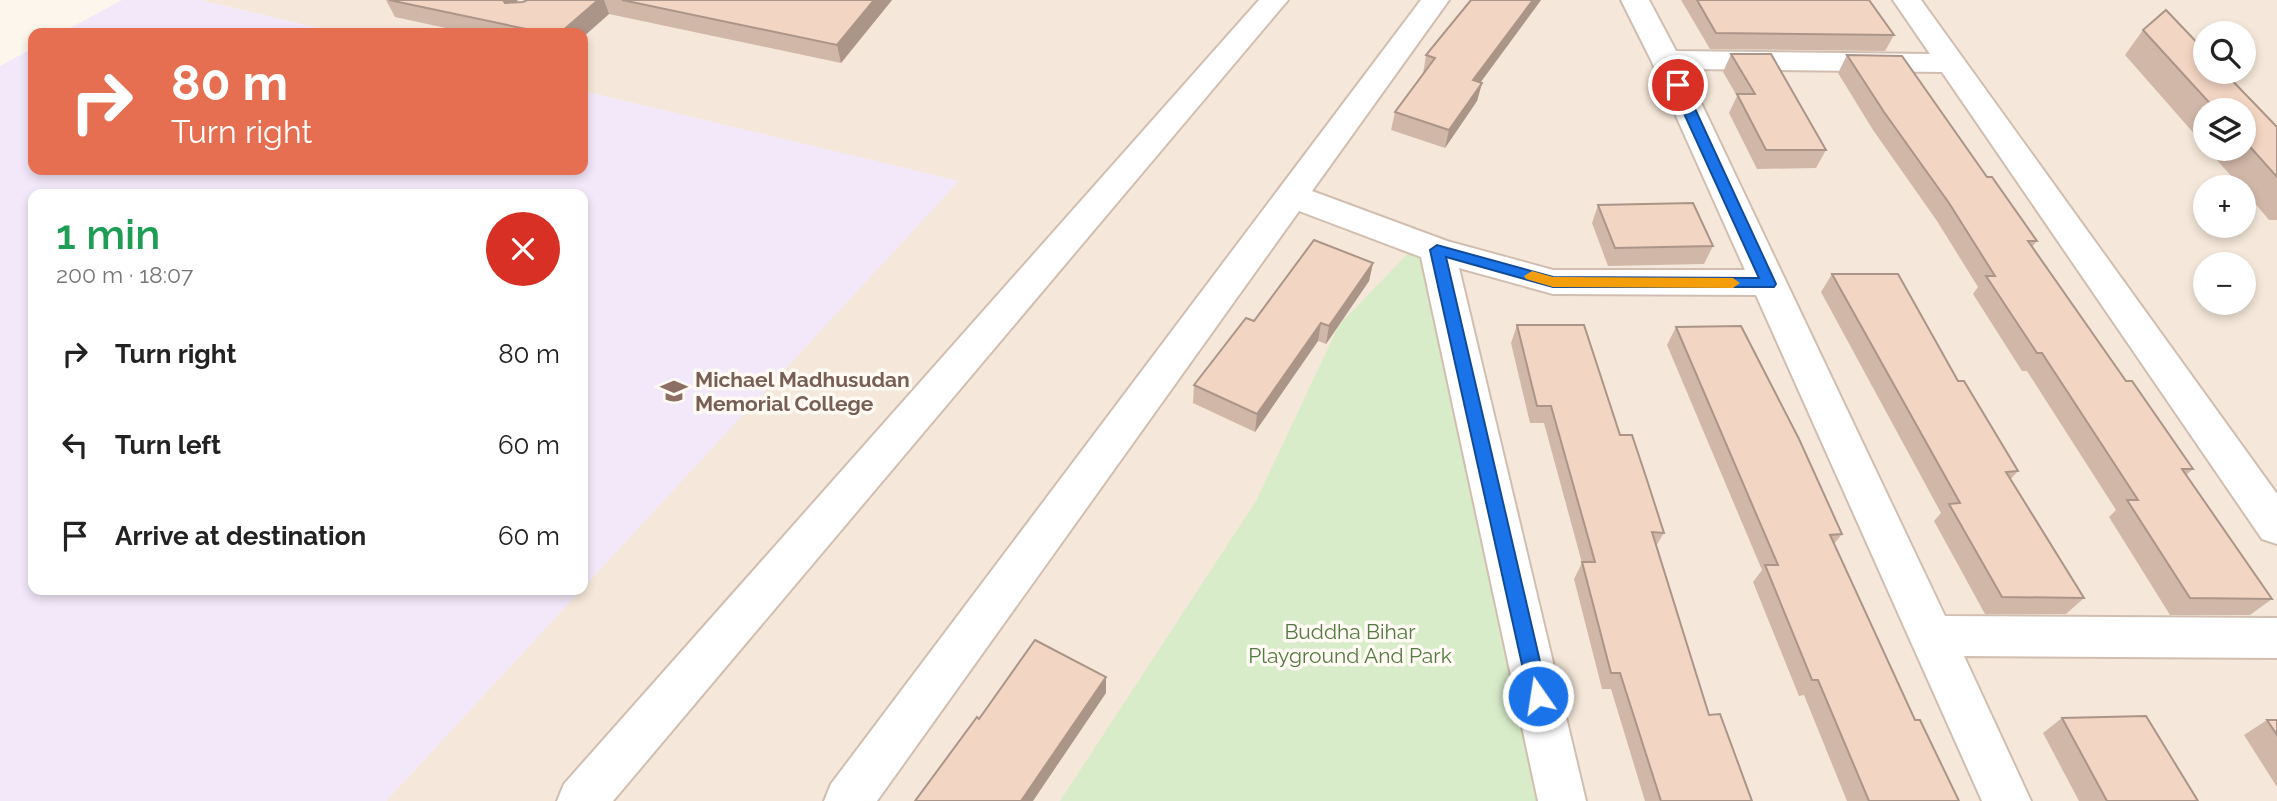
<!DOCTYPE html>
<html lang="en">
<head>
<meta charset="utf-8">
<style>
  :root { --surface:#fff; --page:#f2f2f2; --text:#222; --muted:#767676 }
  body { margin:0; font-family:Raleway,sans-serif; background:var(--page); color:var(--text); height:100vh; display:flex; flex-direction:column; font-size:26px; white-space:nowrap }
  * { box-sizing:border-box; margin:0 }
  p { font-size:23px; color:var(--muted) }
  .icon { flex:none; width:38px; height:38px; fill:none; stroke:currentColor; stroke-width:2; stroke-linecap:round; stroke-linejoin:round }
  .map { position:relative; flex:1; overflow:hidden }
  .side { position:absolute; left:28px; top:189px; width:560px; height:406px; display:flex; flex-direction:column; background:var(--surface); border-radius:14px; box-shadow:0 4px 10px #0003 }
  .side>* { flex:none }
  .guide { position:absolute; left:28px; top:28px; width:560px; height:147px; border-radius:14px; box-shadow:0 4px 10px #0003; background:#e76f51; color:#fff; overflow:hidden }
  .fabs { position:absolute; left:2193px; top:21px; display:grid; gap:14px }
  .fabs a { display:grid; place-items:center; width:63px; height:63px; border-radius:50%; background:var(--surface); box-shadow:0 4px 10px #0003; font-size:35px }
  .pin { position:absolute; display:grid; place-items:center; width:60px; height:60px; color:#fff; margin:-30px; border:4px solid #fff; border-radius:50%; box-shadow:0 2px 7px #0007 }
  .me { position:absolute; width:77px; margin:-38px; rotate:347deg; stroke-linejoin:round; filter:drop-shadow(0 0 5px #0008) }
  .turn { display:flex; align-items:center; gap:24px; height:147px; padding:0 28px; font-size:32px }
  .turn .icon { width:91px; height:91px; stroke-width:2.5 }
  .turn b { display:block; font-size:49px; line-height:60px }
  .round { display:grid; place-items:center; flex:none; width:74px; height:74px; border-radius:37px; background:var(--page) }
  .overview { display:flex; align-items:center; justify-content:space-between; height:119px; padding:0 28px }
  h1 { font-size:42px; font-weight:600; line-height:52px; color:#1e9e55 }
  ul { padding:0; list-style:none }
  li { display:flex; align-items:center; gap:21px; height:91px; padding:0 28px }
  li div { flex:1 }
  li b { display:block; font-size:26px }
  li em { font-style:normal }
  .map>svg:first-child { display:block }
</style>
</head>
<body>
<div class="map">
<svg width="2277" height="801" viewBox="0 0 2277 801">
  <rect width="100%" height="100%" fill="#fdf6ec"/>
  <path fill="#f5e8da" fill-rule="evenodd" d="M200,0h2077v801h-1891l572,-620 -375,-90v-58h-244zM2205,33h39v39h-39zM2205,110h39v39h-39zM2205,187h39v39h-39zM2205,264h39v39h-39z"/>
  <g fill="#f3e8fa">
    <path d="M122,0h78l139,33h-278z"/>
    <path d="M33,48v122h550v-79l376,90 -376,407v-394h-550v396h548l-195,211h-386v-735z"/>
  </g>
  <path fill="#d8ecc9" d="M1418,243l129,558h-487l196,-300 83,-176z"/>
  <g fill="none" stroke-linecap="round" stroke-linejoin="round">
    <g stroke="#d1beb0" stroke-width="4">
      <g id="minor">
        <path d="M1259,0h29l-675,801h-56l7,-17z"/>
        <path d="M1421,0h28l-137,191 135,50 106,29h192l-94,-210 -30,-60h28l27,51 254,3 -37,-54h28l356,494v50l-15,-5 -320,-467 -257,-3 260,547 332,2v40l-313,-2 67,145h-49l-226,-506 -203,-1 -94,-26 127,533h-48l-117,-544 -122,-46 -422,590h-53l7,-17z"/>
      </g>
    </g>
    <use href="#minor" fill="#fff" fill-rule="evenodd"/>
  </g>
  <g fill="#d1b7a8">
    <path d="M386,0h132l-3,2h8l4,-2h365l-51,63 -232,-49 -26,23v-4h-114l-74,-16z"/>
    <path d="M1471,0h70l-61,83h2l-5,18 -32,47 -54,-18 4,-18 28,-38 3,-19z"/>
    <path d="M1681,0h188l25,35 -9,16 -175,-2z"/>
    <path d="M2143,30l134,97v93h-8l-25,-30v-3h-3l-34,-38h37v-39h-39v36l-80,-91z"/>
    <path d="M1731,54l95,96 -10,18 -59,1 -28,-56 8,-17 -14,-24z"/>
    <path d="M1847,55l140,122 50,64 -5,6 94,134 67,88 -7,6 86,124 -22,16h-80l-61,-98 7,-7 -89,-139h-5l-49,-77 5,-7 -41,-66 -64,-91 -35,-57z"/>
    <path d="M1598,205l115,41 -9,18 -96,2 -16,-43z"/>
    <path d="M1373,263l-4,18 -43,63 -8,-3 -63,91 -62,-29 1,-18 60,-64z"/>
    <path d="M1832,274l126,107 60,90 -8,9 74,118 -18,16h-81l-51,-93 7,-8 -120,-221z"/>
    <path d="M1517,325l103,110 44,98 -8,13 53,169 43,86h-107l-34,-112h-9l-28,-110 8,-16 -38,-140h-14l-19,-80z"/>
    <path d="M1676,327l166,207 -8,10 81,176 44,81h-112l-43,-106 -5,1 -46,-114 9,-12 -95,-225z"/>
    <path d="M2062,718l136,83h-119l-36,-68z"/>
    <path d="M2267,720h10v67l-33,-52z"/>
  </g>
  <g fill="#aa9588">
    <path d="M501,0h17l-12,12z"/>
    <path d="M598,0h6l5,14 -26,23v-4h-23z"/>
    <path d="M874,0h18l-51,63 -4,-18z"/>
    <path d="M1533,0h8l-72,98 4,-18z"/>
    <path d="M1482,83l-5,18 -32,47 4,-18z"/>
    <path d="M1373,263l-4,18 -43,63 3,-18z"/>
    <path d="M1321,323l-3,18 -63,91 2,-18z"/>
    <path d="M1106,677v16l-73,108h-12z"/>
  </g>
  <g fill="#f3d5c3" stroke="#aa9588" stroke-width="2">
    <path d="M389,0h114l2,3 18,-1 4,-2h71l-38,33h-15z"/>
    <path d="M622,0h252l-37,45z"/>
    <path d="M1471,0h62l-60,80 9,3 -33,47 -54,-18 40,-54 -9,-3z"/>
    <path d="M1697,0h172l25,35 -178,-2z"/>
    <path d="M2166,10l39,41v21h19l53,55v50l-33,-37v-30h-28l-73,-80z"/>
    <path d="M1731,54h40l55,96h-60l-29,-56h18z"/>
    <path d="M1847,55l55,1 85,121h5l45,64h-9l98,140h6l61,88h-11l90,130 -82,-1 -63,-98h11l-96,-147h-5l-51,-77h9l-46,-73 -65,-91z"/>
    <path d="M1693,203l20,43 -98,2 -17,-43z"/>
    <path d="M1314,240l59,23 -44,63 -8,-3 -64,91 -63,-29 52,-67 8,3z"/>
    <path d="M1832,274h66l60,107h6l54,90 -12,1 78,126 -82,-1 -53,-93 11,-1z"/>
    <path d="M1517,325h67l36,110h12l15,45 17,53 -12,-1 57,183 11,-1 32,87h-91l-41,-128h-9l-29,-111h13l-44,-156h-14z"/>
    <path d="M1741,326l58,113 43,95 -12,1 85,185h5l39,81h-90l-51,-121h-6l-47,-115h13l-102,-238z"/>
    <path d="M1035,640l71,37 -85,124h-106l62,-84 2,2z"/>
    <path d="M2146,716l52,85h-91l-45,-83z"/>
    <path d="M2267,720h10v15z"/>
  </g>
  <path fill="#1a73e8" stroke="#114b97" stroke-width="2" d="M1678,81l6,4 92,199 -2,3h-221l-107,-30 102,439 -3,6 -7,3 -7,-3 -2,-6 -99,-446 7,-5 116,32 206,1 -88,-193z"/>
  <path fill="#f59e0b" d="M1532,271l21,6 180,1 7,5 -7,5 -180,-1 -27,-8 -2,-3z"/>
  <defs>
    <g id="university-bare" transform="scale(2.1)"><path d="M0-5L7-2L0 1L-7-2ZM-4 1L0 2.5L4 1V4Q0 6-4 4Z" fill="#8d6e63" stroke="#fffaf3" stroke-width="2.5" paint-order="stroke"/></g>
  </defs>
  <g fill-rule="evenodd">
    <use href="#university-bare" x="674" y="391"/>
  </g>
  <g text-anchor="middle" dominant-baseline="central" stroke-width="7" stroke-linejoin="round" paint-order="stroke">
    <g font-size="21" font-weight="bold" fill="#785e54" stroke="#fffaf3" text-anchor="start">
      <text x="695" y="379">Michael Madhusudan<tspan x="695" dy="24">Memorial College</tspan></text>
    </g>
    <g font-size="21" fill="#537a41" stroke="#fffaf3">
      <text x="1350" y="631">Buddha Bihar<tspan x="1350" dy="24">Playground And Park</tspan></text>
    </g>
  </g>
</svg>
<div class="fabs">
<a><svg class="icon" aria-label="search" viewBox="0 0 24 24"><circle cx="10" cy="10" r="6"/><path d="M15 15l6 6"/></svg></a>
<a><svg class="icon" aria-label="layers" viewBox="0 0 24 24"><path d="M12 4l9 5-9 5-9-5zM3 14l9 5 9-5"/></svg></a>
<a>+</a>
<a>−</a>
</div>
<div class="pin" style="left:1678px;top:85px;background:#d93025"><svg class="icon" aria-label="arrive" viewBox="0 0 24 24"><path d="M6 21V4h12l-3 4 3 4H6"/></svg></div>
<svg class="me" style="left:1538px;top:696px" viewBox="-20 -20 40 40"><circle r="17" fill="#1a73e8" stroke="#fff" stroke-width="3"/><path d="M0-11L8 9 0 5-8 9z" fill="#fff"/></svg>
<div class="guide">
<div class="turn"><svg class="icon" aria-label="right" viewBox="0 0 24 24"><path d="M7 20v-9h11M14 6l5 5-5 5"/></svg><div><b>80 m</b>Turn right</div></div>
</div>
<section class="side">
<div class="overview"><div><h1>1 min</h1><p>200 m · 18:07</p></div><a class="round" style="background:#d93025;color:#fff"><svg class="icon" aria-label="close" viewBox="0 0 24 24"><path d="M6 6l12 12M18 6L6 18"/></svg></a></div>
<ul>
<li><svg class="icon" aria-label="right" viewBox="0 0 24 24"><path d="M7 20v-9h11M14 6l5 5-5 5"/></svg><div><b>Turn right</b></div><em>80 m</em></li>
<li><svg class="icon" aria-label="left" viewBox="0 0 24 24"><path d="M17 20v-9H6M10 6l-5 5 5 5"/></svg><div><b>Turn left</b></div><em>60 m</em></li>
<li><svg class="icon" aria-label="arrive" viewBox="0 0 24 24"><path d="M6 21V4h12l-3 4 3 4H6"/></svg><div><b>Arrive at destination</b></div><em>60 m</em></li>
</ul>
</section>
</div>
</body>
</html>
